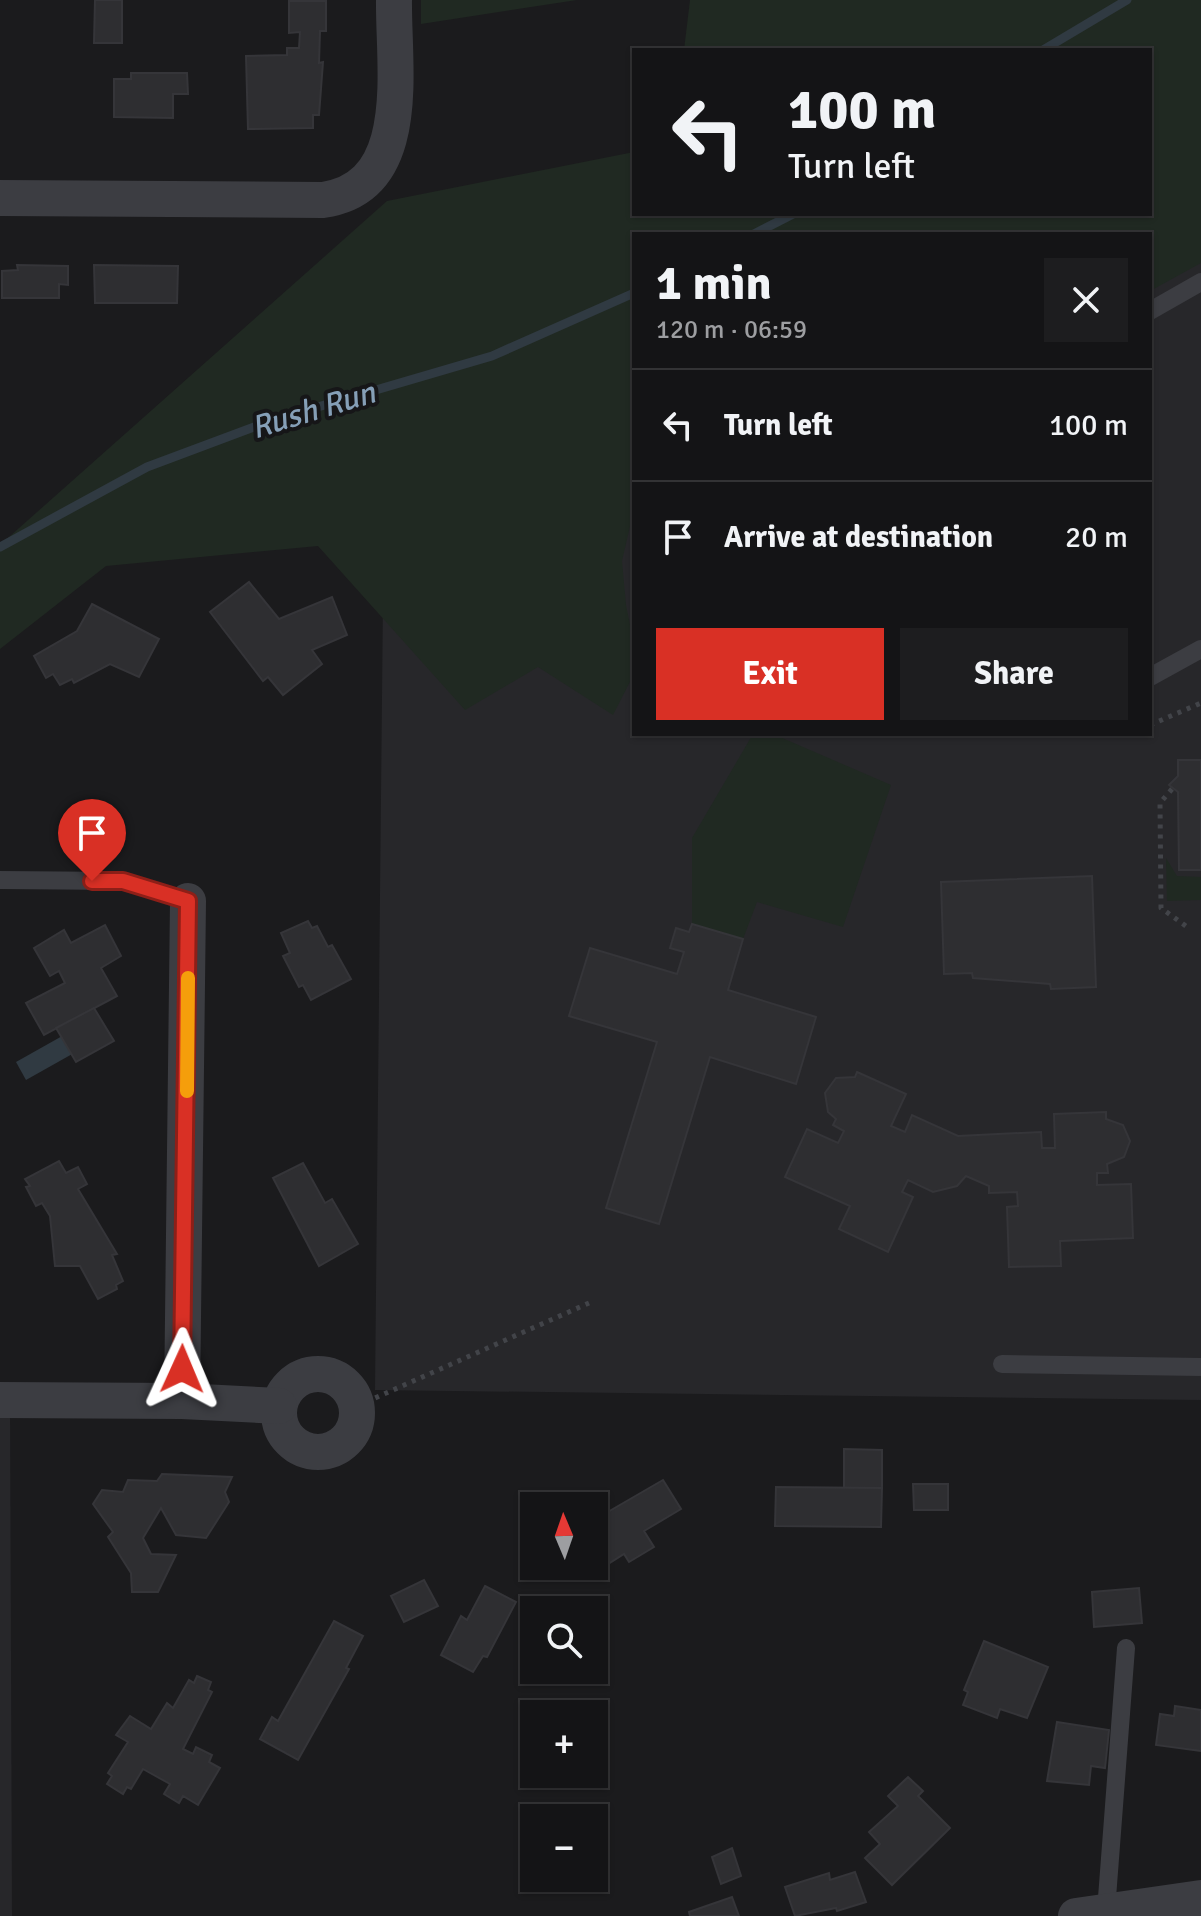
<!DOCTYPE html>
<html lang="en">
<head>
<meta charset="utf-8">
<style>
  :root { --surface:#141416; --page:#1d1d1f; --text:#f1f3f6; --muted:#9d9ea1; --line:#333335; --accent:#d93025 }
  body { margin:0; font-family:Signika,sans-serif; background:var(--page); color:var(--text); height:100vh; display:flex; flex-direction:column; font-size:30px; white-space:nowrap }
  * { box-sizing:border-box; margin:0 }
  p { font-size:26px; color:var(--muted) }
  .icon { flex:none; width:44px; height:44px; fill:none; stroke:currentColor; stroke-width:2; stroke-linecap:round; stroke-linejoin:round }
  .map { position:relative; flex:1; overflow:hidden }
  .details { position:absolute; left:632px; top:232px; width:520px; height:504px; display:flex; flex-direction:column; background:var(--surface); border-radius:0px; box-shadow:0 2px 6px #0004,0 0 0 2px var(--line) }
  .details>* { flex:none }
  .banner { position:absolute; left:632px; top:48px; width:520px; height:168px; border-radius:0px; box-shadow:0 2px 6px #0004,0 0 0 2px var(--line); background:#141416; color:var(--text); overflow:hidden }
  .needle { width:52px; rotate:358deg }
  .fabs { position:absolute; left:520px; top:1492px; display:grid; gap:16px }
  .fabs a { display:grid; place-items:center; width:88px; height:88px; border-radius:0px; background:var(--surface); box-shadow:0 2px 6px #0004,0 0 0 2px var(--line); font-size:40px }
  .pin { position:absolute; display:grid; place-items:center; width:68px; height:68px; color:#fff; margin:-82px -34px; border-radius:50% 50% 50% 0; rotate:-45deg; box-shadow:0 0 8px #0007 }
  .pin .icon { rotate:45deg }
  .me { position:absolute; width:88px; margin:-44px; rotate:1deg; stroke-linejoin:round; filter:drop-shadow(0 0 6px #0008) }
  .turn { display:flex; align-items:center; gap:28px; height:168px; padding:0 24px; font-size:36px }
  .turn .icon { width:104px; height:104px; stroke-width:2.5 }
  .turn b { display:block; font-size:56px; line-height:68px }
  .round { display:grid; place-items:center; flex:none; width:84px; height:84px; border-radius:0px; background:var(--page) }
  .head { display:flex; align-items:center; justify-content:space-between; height:136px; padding:0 24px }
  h1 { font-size:48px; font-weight:700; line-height:60px }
  .action { display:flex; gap:16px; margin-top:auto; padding:16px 24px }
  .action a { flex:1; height:92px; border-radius:0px; background:var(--accent); color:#fff; font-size:32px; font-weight:700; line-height:92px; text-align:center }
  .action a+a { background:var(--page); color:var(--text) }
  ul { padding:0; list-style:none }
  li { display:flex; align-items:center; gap:24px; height:112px; padding:0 24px; border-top:2px solid var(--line) }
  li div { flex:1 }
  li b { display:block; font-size:30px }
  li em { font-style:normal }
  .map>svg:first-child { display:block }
</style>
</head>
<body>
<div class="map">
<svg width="1201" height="1916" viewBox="0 0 1201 1916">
  <rect width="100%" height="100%" fill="#1b1b1d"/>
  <g fill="#27272a" fill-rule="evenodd">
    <path d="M1201,0v1400l-826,-10 12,-1189 247,3v10h516v-164zM634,234h516v500h-516z"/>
    <path d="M0,1400h10l2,516h-12z"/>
  </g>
  <g fill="#202922">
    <path d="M421,0h156l-156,24z"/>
    <path d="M690,0h511v263l-51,28v-57h-516v275l-12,52 4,44 8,39v30l-21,41 -75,-48 -73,43 -147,-164 -212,20 -106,83v-104l387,-344 247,-49v62h516v-164h-466z"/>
    <path d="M753,734h20l118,51 -48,142 -86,-25 -14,37 -51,-15v-86z"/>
    <path d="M1166,858l11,18 24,1v23l-34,1z"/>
  </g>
  <path fill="#303a42" d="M64,1035l10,18 -48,27 -10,-18z"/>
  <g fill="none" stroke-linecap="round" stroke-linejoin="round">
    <g stroke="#303a42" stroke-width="9">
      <path d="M1043,50l84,-50"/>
      <path d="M754,234l39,-20"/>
      <path d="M0,547l147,-80 123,-46 222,-65 142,-63"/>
    </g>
  </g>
  <g fill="#2e2e31" stroke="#353539" stroke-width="2">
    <path d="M95,0h27v43h-28z"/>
    <path d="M289,1h37v30h-6l-1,32 4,-1 -4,53h-6v13l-65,1 -2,-73 41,-1v-7h12l1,-16 -11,1z"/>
    <path d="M131,73h56l1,21h-15v24l-59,-1v-38h17z"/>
    <path d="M17,265l51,1v19l-9,-1v14h-57v-27l16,-1z"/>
    <path d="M94,265l84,1 -1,37h-82z"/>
    <path d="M249,582l30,37 53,-22 15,38 -35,15 10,14 -39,31 -15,-18 -5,4 -53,-69z"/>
    <path d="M92,604l67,35 -20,38 -29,-13 -36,19 -2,-4 -12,6 -7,-11 -7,4 -12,-22 43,-25z"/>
    <path d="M1178,760h23v110h-22l-1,-78 -9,-7 9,-9z"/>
    <path d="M1092,876l4,111 -45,2 -1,-5 -77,-6 -1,-5 -28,1 -3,-92z"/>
    <path d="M308,921l4,7 5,-2 11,21 4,-2 19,34 -40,21 -8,-15 -4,2 -16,-31 7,-3 -9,-20z"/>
    <path d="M692,924l51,15 -15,51 88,27 -20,67 -86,-27 -51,167 -53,-16 51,-166 -88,-26 21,-68 87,26 7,-22 -14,-4 6,-20 13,4z"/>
    <path d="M105,925l16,31 -20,12 16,28 -73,39 -18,-32 39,-20 -6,-12 -9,5 -16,-28 30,-18 7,13z"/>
    <path d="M94,1008l20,33 -38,21 -20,-34z"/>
    <path d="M857,1072l49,22 -15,32 14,6 7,-17 46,21 83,-4 1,16h13l-1,-34 52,-2v7l17,6 7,16 -6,16 -17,7 1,9h-11v12l34,-1 2,54 -73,3 1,25 -52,1 -2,-60 11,-1 -1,-14 -28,1v-7l-23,-10 -9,10 -24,6 -25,-12 -6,12 11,5 -25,55 -49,-23 11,-23 -65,-29 22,-48 31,14 6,-12 -11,-6 3,-6 -8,-7 -3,-19 11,-15 19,-1z"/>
    <path d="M59,1161l7,12 12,-6 9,17 -9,5 39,65 -5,1 11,26 -7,4 1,4 -19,10 -18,-33h-25l-5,-50 -8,-13 -6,3 -10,-19 4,-1 -5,-7z"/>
    <path d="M303,1163l22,40 7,-4 26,45 -39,22 -46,-88z"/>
    <path d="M844,1449l38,1v38h-38z"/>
    <path d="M162,1474l70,3 -7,15 4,10 -23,36 -30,-3 -15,-27 -18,30 8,16 25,1 -18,37h-26l-1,-19 -23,-36 5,-5 -20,-28 9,-14 21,2 5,-12 29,1z"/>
    <path d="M663,1480l18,29 -37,22 10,16 -25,15 -5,-8 -33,21 -6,-9h9v-46z"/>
    <path d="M913,1484h35v26h-34z"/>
    <path d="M776,1487l106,1 -1,39 -106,-1z"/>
    <path d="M424,1580l14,26 -34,16 -13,-26z"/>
    <path d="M485,1586l31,16 -29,55 -4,-1 -10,16 -32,-17 20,-39 6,4z"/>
    <path d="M1139,1588l3,35 -48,4 -2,-35z"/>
    <path d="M334,1621l29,15 -17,32 3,1 -51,91 -38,-21 12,-22 6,4z"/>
    <path d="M984,1641l64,26 -21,51 -27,-9 -3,9 -34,-13 5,-13 -4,-2z"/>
    <path d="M197,1676l14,6 -3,8 4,2 -29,57 10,5 3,-7 16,8 -3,7 11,6 -22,37 -15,-9 -4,7 -15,-9 6,-10 -27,-15 -12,20 -4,-2 -4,7 -16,-10 5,-8 -4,-3 20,-31 -12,-7 14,-19 21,13 16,-26 6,5 16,-28 5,3z"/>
    <path d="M1175,1706l26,4v41l-45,-6 4,-31 14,2z"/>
    <path d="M1057,1722l52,8 -4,38 -14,-2 -2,19 -42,-4z"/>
    <path d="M908,1777l15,14 -5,5 32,32 -58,57 -27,-27 15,-14 -11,-12 29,-26 -10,-10z"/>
    <path d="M732,1848l9,28 -20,8 -9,-27z"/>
    <path d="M855,1872l11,30 -29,9 -1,-3 -41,8 -10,-29 44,-14 1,7z"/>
    <path d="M732,1897l7,19h-49l-1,-4z"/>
  </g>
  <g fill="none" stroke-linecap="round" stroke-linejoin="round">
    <g stroke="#424449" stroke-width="5" stroke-dasharray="4 6" stroke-linecap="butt">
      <path d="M1150,725l51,-22"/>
      <path d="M1056,734h61"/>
      <path d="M1172,789l-12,14 1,105 29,21"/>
      <path d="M357,1406l232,-103"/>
    </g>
    <g stroke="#3c3d42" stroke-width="18">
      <path d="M1150,311l51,-29"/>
      <path d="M1150,677l51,-28"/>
      <path d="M0,880l123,1 65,20"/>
      <path d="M1002,1364l199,3"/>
      <path d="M1106,1911l20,-263"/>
    </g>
    <g stroke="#3c3d42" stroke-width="36">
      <path d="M0,198l323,2c92,-13 70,-132 71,-200"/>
      <circle cx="318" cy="1413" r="39"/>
      <path d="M0,1400l182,1 97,5"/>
      <path d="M182,1401l6,-500"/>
      <path d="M1076,1916l125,-18"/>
    </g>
  </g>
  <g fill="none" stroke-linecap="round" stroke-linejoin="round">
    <g stroke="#8d1f18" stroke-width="20">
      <path id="route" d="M92,881h31l65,20 -6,468"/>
    </g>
    <use href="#route" stroke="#d93025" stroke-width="14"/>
    <path stroke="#f59e0b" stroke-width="14" d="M187,1091l1,-113"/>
  </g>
  <g text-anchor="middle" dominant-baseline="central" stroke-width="8" stroke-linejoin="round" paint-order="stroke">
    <g font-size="32" font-style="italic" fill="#859fb7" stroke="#161618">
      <text transform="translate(313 410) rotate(-17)">Rush Run</text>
    </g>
  </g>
</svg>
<div class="fabs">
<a><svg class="needle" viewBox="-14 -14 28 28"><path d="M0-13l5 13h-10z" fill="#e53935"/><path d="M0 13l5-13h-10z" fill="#9d9ea1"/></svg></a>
<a><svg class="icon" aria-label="search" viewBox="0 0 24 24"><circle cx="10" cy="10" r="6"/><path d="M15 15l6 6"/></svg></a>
<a>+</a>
<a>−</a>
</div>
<div class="pin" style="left:92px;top:881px;background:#d93025"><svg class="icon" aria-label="arrive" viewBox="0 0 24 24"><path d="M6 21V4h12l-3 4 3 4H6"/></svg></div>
<svg class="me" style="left:182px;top:1369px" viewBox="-20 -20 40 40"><path d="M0-17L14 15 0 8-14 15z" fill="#d93025" stroke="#fff" stroke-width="4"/></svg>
<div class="banner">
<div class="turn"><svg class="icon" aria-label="left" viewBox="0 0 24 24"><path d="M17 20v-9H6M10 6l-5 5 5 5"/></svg><div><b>100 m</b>Turn left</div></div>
</div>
<section class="details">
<div class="head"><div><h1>1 min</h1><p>120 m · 06:59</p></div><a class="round"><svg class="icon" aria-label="close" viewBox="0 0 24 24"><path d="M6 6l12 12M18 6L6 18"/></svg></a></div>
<ul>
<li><svg class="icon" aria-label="left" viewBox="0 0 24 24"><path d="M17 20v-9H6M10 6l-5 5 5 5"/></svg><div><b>Turn left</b></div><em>100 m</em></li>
<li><svg class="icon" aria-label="arrive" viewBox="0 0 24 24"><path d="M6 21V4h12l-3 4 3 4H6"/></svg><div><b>Arrive at destination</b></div><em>20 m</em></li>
</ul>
<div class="action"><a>Exit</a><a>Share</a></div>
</section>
</div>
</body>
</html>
